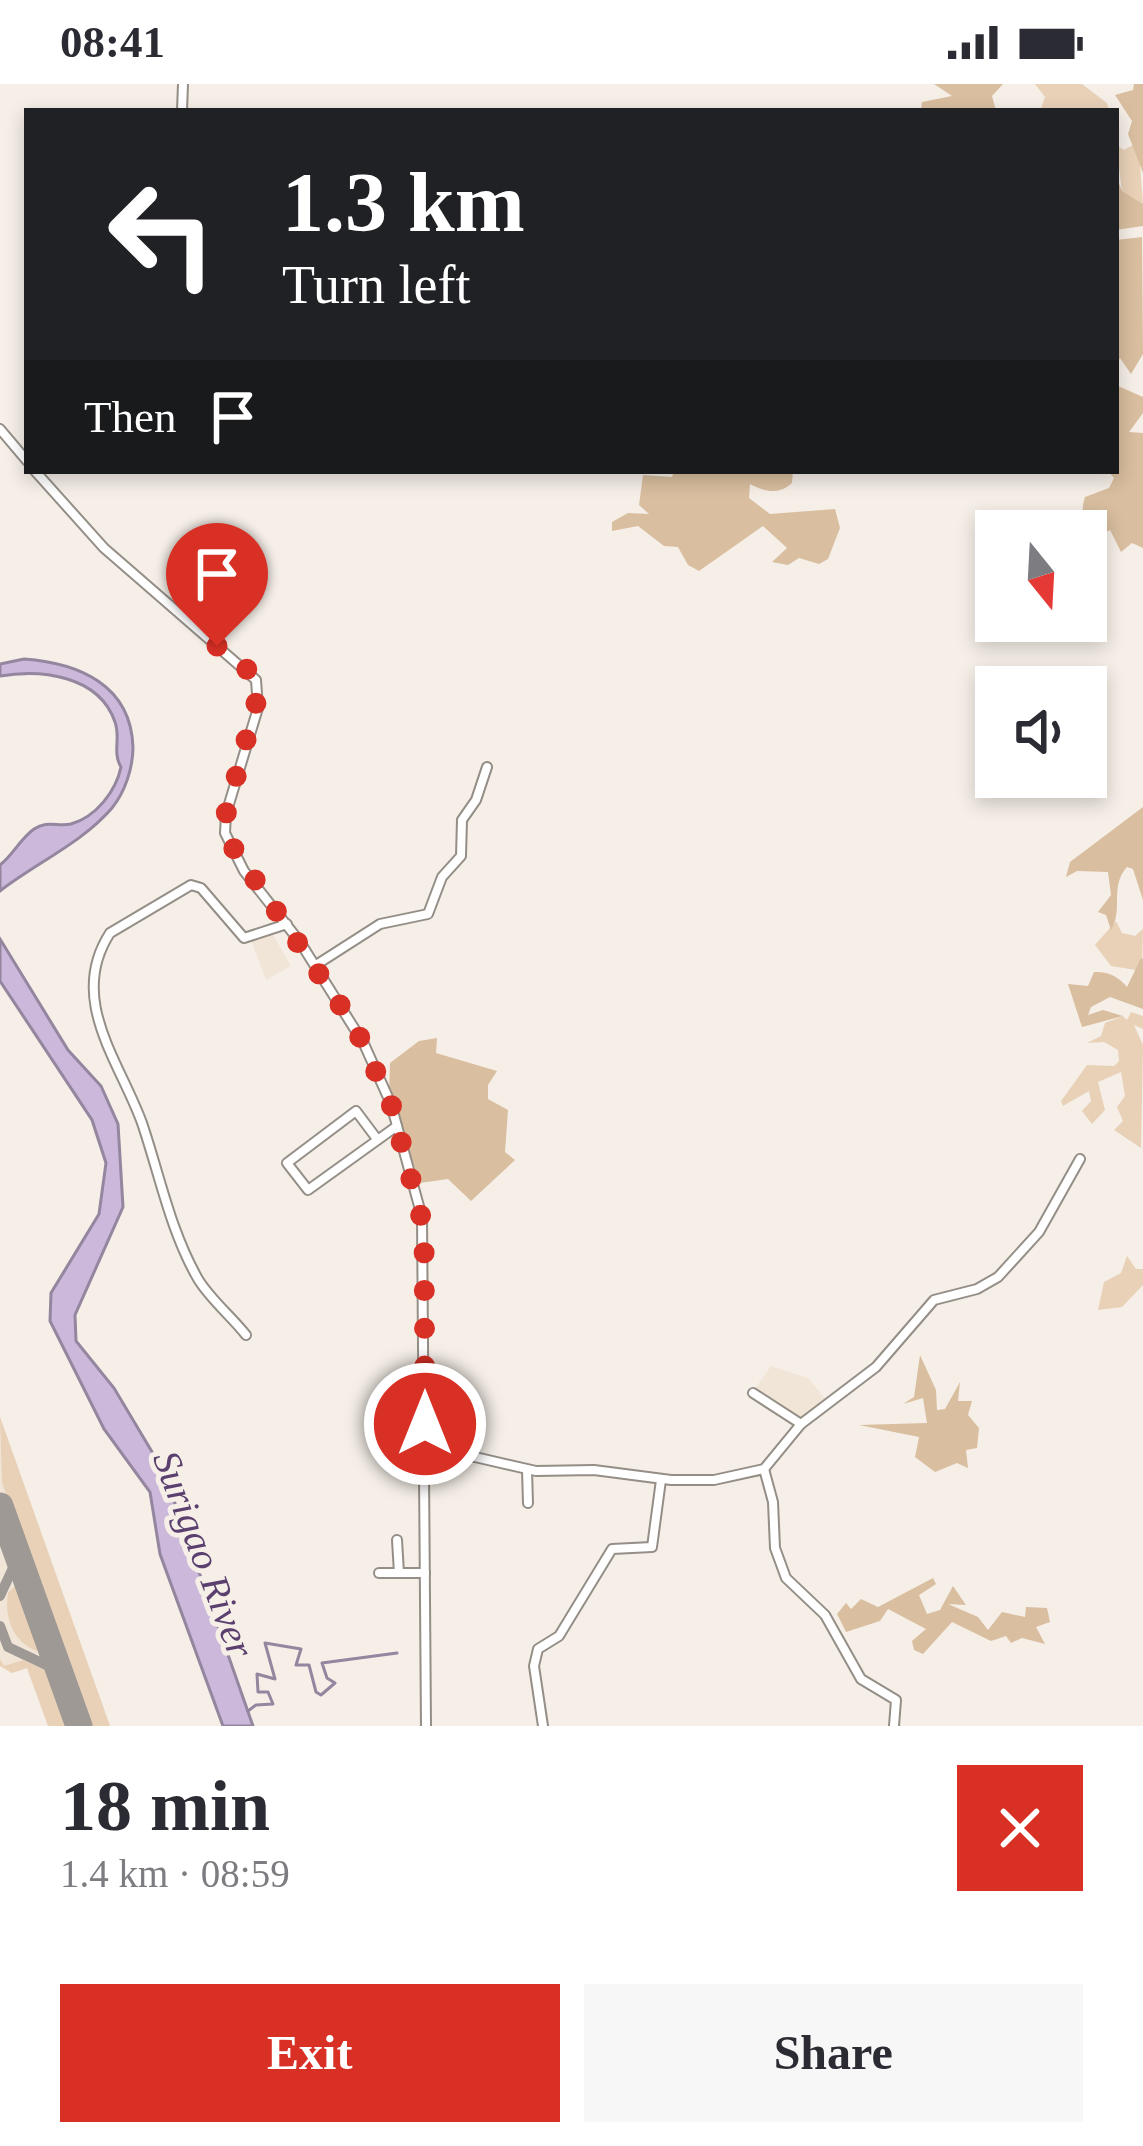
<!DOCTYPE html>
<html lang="en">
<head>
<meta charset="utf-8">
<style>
  :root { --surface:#fff; --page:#f7f7f7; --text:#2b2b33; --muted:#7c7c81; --accent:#d93025 }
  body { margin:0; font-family:Georgia,serif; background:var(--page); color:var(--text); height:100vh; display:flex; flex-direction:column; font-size:45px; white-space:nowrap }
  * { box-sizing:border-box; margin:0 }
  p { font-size:39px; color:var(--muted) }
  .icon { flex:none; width:66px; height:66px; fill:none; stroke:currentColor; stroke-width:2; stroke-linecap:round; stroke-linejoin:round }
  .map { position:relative; height:1642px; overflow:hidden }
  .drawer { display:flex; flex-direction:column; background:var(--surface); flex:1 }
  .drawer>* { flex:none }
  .hud { position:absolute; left:24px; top:24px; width:1095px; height:366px; border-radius:0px; box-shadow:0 6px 18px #0003; background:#202124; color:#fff; overflow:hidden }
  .needle { width:78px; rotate:162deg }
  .buttons { position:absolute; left:975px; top:426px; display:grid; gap:24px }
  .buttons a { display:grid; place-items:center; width:132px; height:132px; border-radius:0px; background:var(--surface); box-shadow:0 6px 18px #0003; font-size:60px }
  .pin { position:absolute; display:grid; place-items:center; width:102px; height:102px; color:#fff; margin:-123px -51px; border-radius:50% 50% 50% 0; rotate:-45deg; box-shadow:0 0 12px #0007 }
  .pin .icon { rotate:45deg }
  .me { position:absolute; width:132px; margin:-66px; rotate:0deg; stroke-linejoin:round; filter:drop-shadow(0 0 9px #0008) }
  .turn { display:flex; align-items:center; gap:42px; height:252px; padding:0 60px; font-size:54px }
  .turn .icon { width:156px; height:156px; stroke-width:2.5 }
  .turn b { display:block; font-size:84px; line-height:102px }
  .then { display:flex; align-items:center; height:114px; padding:0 60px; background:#0003; gap:24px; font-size:45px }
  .round { display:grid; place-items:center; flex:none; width:126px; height:126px; border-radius:0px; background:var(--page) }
  .summary { display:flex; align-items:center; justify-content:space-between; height:204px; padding:0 60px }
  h1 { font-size:72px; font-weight:800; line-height:90px }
  .action { display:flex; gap:24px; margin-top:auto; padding:24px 60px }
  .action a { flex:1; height:138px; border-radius:0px; background:var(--accent); color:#fff; font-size:48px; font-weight:800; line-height:138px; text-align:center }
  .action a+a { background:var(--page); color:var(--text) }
  .status { display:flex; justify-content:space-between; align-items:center; height:84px; padding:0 60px; background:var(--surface); direction:ltr }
  .status svg { height:33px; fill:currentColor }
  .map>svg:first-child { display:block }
</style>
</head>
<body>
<div class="status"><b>08:41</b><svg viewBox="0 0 49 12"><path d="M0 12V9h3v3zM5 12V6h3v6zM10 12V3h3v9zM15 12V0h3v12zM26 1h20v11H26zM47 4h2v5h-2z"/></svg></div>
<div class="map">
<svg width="1143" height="1642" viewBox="0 0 1143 1642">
  <rect width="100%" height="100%" fill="#f6efe8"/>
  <g fill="#f1e5d7">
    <path d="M271,847l20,35 -25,14 -15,-40z"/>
    <path d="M771,1282l37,12 20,24 -29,21 -47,-30z"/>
    <path d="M0,1333l110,309h-62l-21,-58 -15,5 -12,-7z"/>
  </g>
  <g fill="#e8d1b7">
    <path d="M1035,0h47l25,19 2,8h-69l5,-14z"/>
    <path d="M1116,61l8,5 9,-5 6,6 4,53 -21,-13z"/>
    <path d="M1116,837l6,12 13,3 8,-7 -1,34 -6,7 -25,-4 -16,-21z"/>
    <path d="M1131,928l12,4v13l-9,-4 9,20 -2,103 -27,-18 9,-9 -6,-14 8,-11 -4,-24 -23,10 7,28 -13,14 -10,-13 9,-10 -2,-10 -26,15 -2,-5 26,-36 27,1 5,-5 -1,-11 -14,-8 -17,1 14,-7 4,-13 18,-7 4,4z"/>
    <path d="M1127,1172l9,13h7v16l-21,22 -24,3 6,-28 17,-9z"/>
    <path d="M0,1333l110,309h-19l-89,-243z"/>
    <path d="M15,1502l25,59 -3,6c-24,-9 -33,-33 -29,-58z"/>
    <path d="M0,1575l4,7 19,-6 27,12 19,54h-21l-21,-58 -15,5 -12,-7z"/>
  </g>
  <g fill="#d9be9f">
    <path d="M934,0h69l-11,12 4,15h-75l1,-9 30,-6z"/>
    <path d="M1134,0h9v89l-15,-39 4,-13 -17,-26 18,-5z"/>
    <path d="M1116,92l6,15 21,13v22l-27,4z"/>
    <path d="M1142,153l1,117 -12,20 -11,-16 -4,8v-126z"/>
    <path d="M1116,301l27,12v16l-14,19 14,1v115l-11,-5 -11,9 -11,-22 -16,9c-8,-14 -15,-24 -9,-42l24,-9 5,-10 -6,-7h8z"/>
    <path d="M674,387h119l-1,12c-14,13 -29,8 -42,1l-1,14 21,16 65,-5 5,19 -12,31 -9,5 -20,-6 -11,7 -16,-3 15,-14 -24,-22 -64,45 -11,-6 -10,-18 -14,-1 -26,-20 -26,5v-9l16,-9 21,1 -10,-9 4,-30 29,2z"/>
    <path d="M1143,723v93l-10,-31 -6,-2c-18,20 -3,42 -16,63l-5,-15 -8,-3 13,-17 -3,-23 -31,-1 -11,6 4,-15z"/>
    <path d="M1141,874l2,1v50l-33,-12 -19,10 -3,8 15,-5 20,6 -41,11 -14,-43 20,2 6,-14c14,-1 25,5 33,15z"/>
    <path d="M437,954l-1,15 61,18 -9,14v14l20,11 -3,42 10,8 -44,41 -23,-22 -28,4 -31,-91 1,-29 29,-22z"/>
    <path d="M920,1271l16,35 1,20 8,-1 15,-27 -2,19h14l-4,14 11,13 -2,20 -11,2 2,18 -11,-5 -22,9 -20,-15 4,-20 -60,-12 68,-2 -4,-25 -20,6 11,-7z"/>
    <path d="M933,1494l3,6 -17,11 8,19 13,-4 13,-24 13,19 -18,-1 30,13 10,13 14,-18 23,5 1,-10 21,1 3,14 -14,5 9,17 -23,-6 -11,5 -5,-7 -15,5 -39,-19 -29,32 -9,-4 -2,-9 14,-12 -38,-20 -8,12 -34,11 -9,-18 9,-11 5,6 10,-10 17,8z"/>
  </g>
  <g fill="#cbb8db" stroke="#94869e" stroke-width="3">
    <path d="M24,575c55,4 107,26 109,88 0,21 -8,45 -21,61 -30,35 -76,55 -112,83v-26c13,-10 20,-26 34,-36 13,-9 24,-2 37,-5 25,-7 45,-33 50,-57 -9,-15 0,-29 -6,-45 -16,-47 -75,-53 -115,-46v-12z"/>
    <path d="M0,855l68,111 33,36 17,38 5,83 -48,108 1,26 38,47 50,84 89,254h-30l-63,-172 -10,-62 -46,-63 -54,-108 1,-28 48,-79 7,-51 -14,-43 -92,-139z"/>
  </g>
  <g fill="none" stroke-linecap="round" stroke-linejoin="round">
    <path stroke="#94869e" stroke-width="3" d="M248,1627l8,-6 17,-1 -5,-12h-10l-1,-18 18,5 -10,-36 36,6 -5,16h13l7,27 5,3 14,-12 -8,-5 -5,-15 75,-10"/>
    <g stroke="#9e9994" stroke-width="10">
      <path d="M0,1512l18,-39"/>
      <path d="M0,1542l8,21 51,24"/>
    </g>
    <path stroke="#9e9994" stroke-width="27" d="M0,1422l79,220"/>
    <g stroke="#948e87" stroke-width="12">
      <g id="minor">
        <path d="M182,27l1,-27"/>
        <path d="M0,345l27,32"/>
        <path d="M35,387l69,77 152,132 2,28 -32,106 -1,19 19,38 56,71 64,102 27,60 31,113 4,509"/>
        <path d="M316,881l64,-41 48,-10 14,-37 19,-21 1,-36 14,-20 11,-33"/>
        <path d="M377,1055l-21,-28 -69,52 21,27 89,-64"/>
        <path d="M246,1251c-14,-18 -36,-36 -48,-56 -28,-49 -38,-103 -56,-156 -22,-61 -75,-124 -32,-190l81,-48 10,3 43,50 43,-14"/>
        <path d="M753,1309l48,31"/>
        <path d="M425,1371l50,2 61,14 58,-1 77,10h43l50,-11 37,-45 75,-57 58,-67 43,-11 21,-12 41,-45 41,-73"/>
        <path d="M764,1385l9,33 2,46 11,30 39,37 36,64 35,21 -2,26"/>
        <path d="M527,1386l1,33"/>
        <path d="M397,1456l2,33"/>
        <path d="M379,1489h46"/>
        <path d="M543,1642l-9,-60 4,-17 21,-13 53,-87 40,-2 9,-67"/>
      </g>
    </g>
    <use href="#minor" stroke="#fff" stroke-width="8"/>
  </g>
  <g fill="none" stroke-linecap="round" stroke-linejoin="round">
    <path stroke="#d93025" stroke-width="21" stroke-dasharray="0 37.8" d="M217,562l32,25 10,21 -33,122 2,26 127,187 36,77 33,124 1,196"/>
  </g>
  <g text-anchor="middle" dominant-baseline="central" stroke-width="10" stroke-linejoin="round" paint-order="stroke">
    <g font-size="39" font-style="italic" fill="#5b406f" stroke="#f6efe8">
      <text transform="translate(204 1470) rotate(69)">Surigao River</text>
    </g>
  </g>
</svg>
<div class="buttons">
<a><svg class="needle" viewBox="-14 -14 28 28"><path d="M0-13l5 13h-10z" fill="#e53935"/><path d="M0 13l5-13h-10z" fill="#7c7c81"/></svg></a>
<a><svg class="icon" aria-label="sound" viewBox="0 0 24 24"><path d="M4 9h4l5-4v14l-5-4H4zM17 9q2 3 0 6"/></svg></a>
</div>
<div class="pin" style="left:217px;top:562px;background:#d93025"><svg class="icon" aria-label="arrive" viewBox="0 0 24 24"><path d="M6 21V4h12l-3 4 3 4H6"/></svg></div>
<svg class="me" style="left:425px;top:1340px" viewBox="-20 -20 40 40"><circle r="17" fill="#d93025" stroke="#fff" stroke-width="3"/><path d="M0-11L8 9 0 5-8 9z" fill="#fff"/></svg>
<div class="hud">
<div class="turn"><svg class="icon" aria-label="left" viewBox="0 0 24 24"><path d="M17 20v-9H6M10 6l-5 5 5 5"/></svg><div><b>1.3 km</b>Turn left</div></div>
<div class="then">Then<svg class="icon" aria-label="arrive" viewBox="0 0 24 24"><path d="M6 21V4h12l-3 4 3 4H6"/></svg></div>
</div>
</div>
<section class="drawer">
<div class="summary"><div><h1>18 min</h1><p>1.4 km · 08:59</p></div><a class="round" style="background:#d93025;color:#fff"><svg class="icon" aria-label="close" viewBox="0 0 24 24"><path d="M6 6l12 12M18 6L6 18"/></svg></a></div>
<div class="action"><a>Exit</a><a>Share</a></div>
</section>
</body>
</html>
